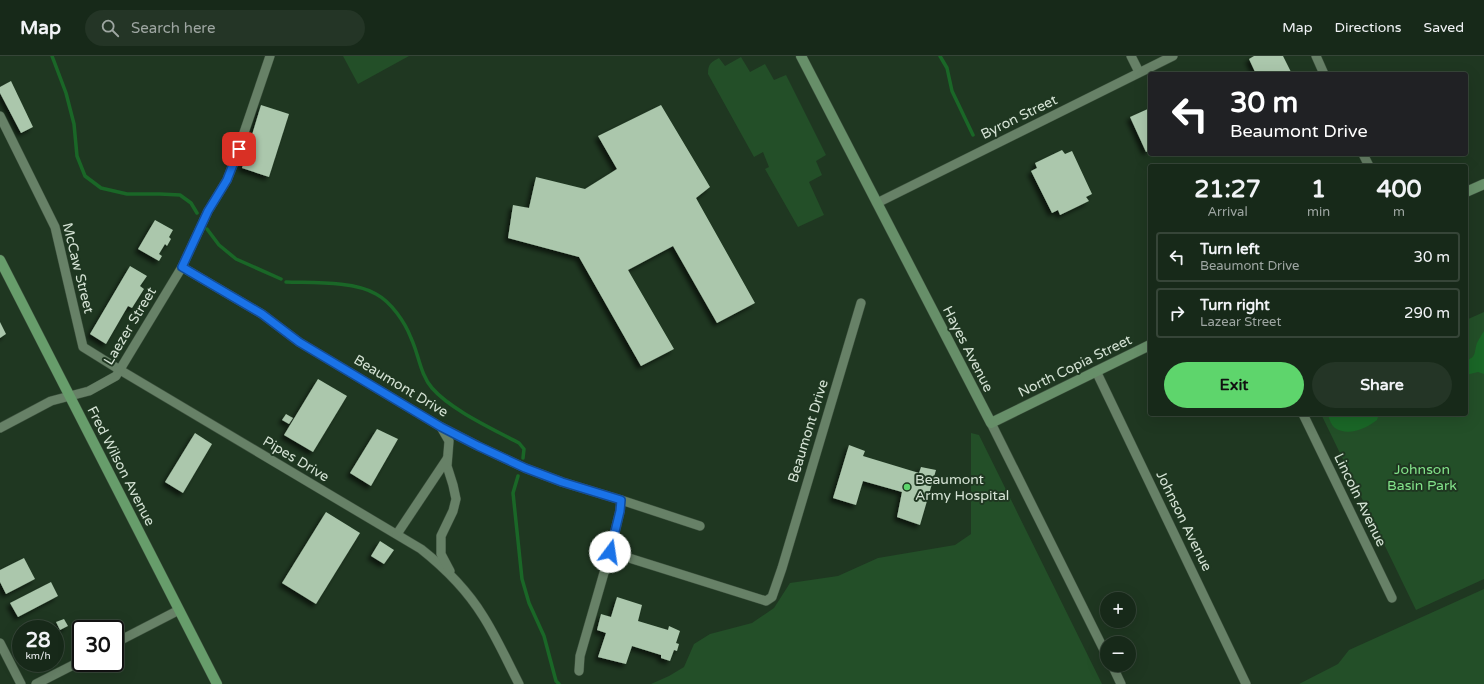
<!DOCTYPE html>
<html lang="en">
<head>
<meta charset="utf-8">
<style>
  :root { --surface:#172919; --page:#243526; --text:#f1f3f6; --muted:#9ea6a2; --line:#364538; --accent:#5ed56c }
  body { margin:0; font-family:"Varela Round",sans-serif; background:var(--page); color:var(--text); height:100vh; display:flex; flex-direction:column; font-size:15px; white-space:nowrap }
  * { box-sizing:border-box; margin:0 }
  p { font-size:13px; color:var(--muted) }
  .icon { flex:none; width:22px; height:22px; fill:none; stroke:currentColor; stroke-width:2; stroke-linecap:round; stroke-linejoin:round }
  .map { position:relative; flex:1; overflow:hidden }
  .details { position:absolute; left:1148px; top:108px; width:320px; height:252px; display:flex; flex-direction:column; background:var(--surface); border-radius:4px; box-shadow:0 4px 16px #0002,0 0 0 1px var(--line) }
  .details>* { flex:none }
  .hud { position:absolute; left:1148px; top:16px; width:320px; height:84px; border-radius:4px; box-shadow:0 4px 16px #0002,0 0 0 1px var(--line); background:#202124; color:#fff; overflow:hidden }
  .buttons { position:absolute; left:1100px; top:536px; display:grid; gap:8px }
  .buttons a { display:grid; place-items:center; width:36px; height:36px; border-radius:50%; background:var(--surface); box-shadow:0 4px 16px #0002,0 0 0 1px var(--line); font-size:20px }
  .speed { position:absolute; left:12px; top:564px; display:flex; gap:8px; font-size:20px; font-weight:700; text-align:center }
  .speed>* { display:grid; place-content:center; width:52px; height:52px; border-radius:50%; background:var(--surface); box-shadow:0 4px 16px #0002,0 0 0 1px var(--line); line-height:1 }
  .speed small { font-size:10px; font-weight:400 }
  .speed .limit { border:2px solid #111; border-radius:6px; background:#fff; color:#111 }
  .pin { position:absolute; display:grid; place-items:center; width:34px; height:34px; color:#fff; margin:-17px; border-radius:8px; box-shadow:0 2px 6px #0006 }
  .me { position:absolute; width:44px; margin:-22px; rotate:14deg; stroke-linejoin:round; filter:drop-shadow(0 0 3px #0008) }
  .turn { display:flex; align-items:center; gap:14px; height:84px; padding:0 16px; font-size:18px }
  .turn .icon { width:52px; height:52px; stroke-width:2.5 }
  .turn b { display:block; font-size:28px; line-height:34px }
  .eta { display:flex; justify-content:space-evenly; align-items:center; height:68px; text-align:center }
  .eta b { font-size:24px; font-weight:700; line-height:28px }
  .button { display:flex; gap:8px; margin-top:auto; padding:8px 16px }
  .button a { flex:1; height:46px; border-radius:24px; background:var(--accent); color:#111; font-size:16px; font-weight:700; line-height:46px; text-align:center }
  .button a+a { background:var(--page); color:var(--text) }
  ul { padding:0; list-style:none }
  li { display:flex; align-items:center; gap:12px; height:50px; margin:0 8px 6px; padding:0 8px; border:2px solid var(--line); border-radius:4px }
  li div { flex:1 }
  li b { display:block; font-size:15px }
  li em { font-style:normal }
  header { display:flex; align-items:center; gap:24px; box-sizing:border-box; height:56px; padding:0 20px; background:var(--surface); border-bottom:1px solid var(--line) }
  header strong { font-size:19px }
  nav { display:flex; gap:22px; margin-inline-start:auto; font-size:14px }
  .search { width:280px; height:36px; background:var(--page); display:flex; align-items:center; gap:10px; box-sizing:border-box; padding:0 14px; border-radius:22px; color:var(--muted); font-size:15px }
  .map>svg:first-child { display:block }
</style>
</head>
<body>
<header>
<strong>Map</strong>
<div class="search"><svg class="icon" aria-label="search" viewBox="0 0 24 24"><circle cx="10" cy="10" r="6"/><path d="M15 15l6 6"/></svg>Search here</div>
<nav><a>Map</a><a>Directions</a><a>Saved</a></nav>
</header>
<div class="map">
<svg width="1484" height="628" viewBox="0 0 1484 628">
  <defs>
    <filter id="shadow"><feDropShadow dx="-3.5" dy="3.5" stdDeviation="2" flood-color="#0009"/></filter>
  </defs>
  <rect width="100%" height="100%" fill="#1f3721"/>
  <g fill="#234f28">
    <path d="M343,0h66l-51,28z"/>
    <path d="M741,1l9,15 15,-8 9,16 12,-5 40,80 -10,6 6,14 -13,7 15,33 -26,12 -33,-58 4,-2 -6,-15 -9,5 -46,-83c0,-10 3,-12 11,-16l6,8z"/>
    <path d="M1484,256v267l-68,31 -95,-196h145v-94z"/>
    <path d="M971,377l8,2 123,249h-451l18,-8 15,-9 10,-23 16,-10 42,-11 22,-15 16,-25 48,-7 40,-18 77,-13 16,-11z"/>
    <path d="M1484,533v95h-185l39,-20 11,-14z"/>
  </g>
  <g fill="#1a6727">
    <path d="M1484,275v43l-6,-2 -12,3v-15c11,-2 8,-9 11,-17 2,-4 5,-9 7,-12z"/>
    <path d="M1328,358h51l-2,6c-10,8 -29,17 -42,8 -4,-3 -6,-9 -7,-14z"/>
  </g>
  <g fill="none" stroke-linecap="round" stroke-linejoin="round">
    <g stroke="#1a6727" stroke-width="3.5">
      <path d="M52,0l14,37 8,31 3,32 8,20 16,12 26,6h33l20,1 11,8 6,10"/>
      <path d="M940,0l7,12 5,23 21,44"/>
      <path d="M207,173l12,16 17,14 45,20"/>
      <path d="M286,226c26,1 68,-1 90,12 15,8 29,28 35,44 8,17 9,36 21,50 19,22 61,41 87,55l5,6 -1,9"/>
      <path d="M518,420l-5,17 9,86 7,24 15,33 12,45 3,3"/>
    </g>
  </g>
  <g fill="#abc7ac" filter="url(#shadow)">
    <path d="M1254,0h29l9,18h-36l-7,-15z"/>
    <path d="M11,25l22,46 -12,6 -21,-40v-6z"/>
    <path d="M261,49l28,9 -20,63 -27,-9z"/>
    <path d="M661,49l49,82 -14,11 59,105 -38,20 -44,-77 -45,24 46,79 -33,17 -62,-109 -71,-19 5,-33 16,3 7,-31 49,12 32,-20 -19,-33z"/>
    <path d="M1150,52v42l-4,2 -16,-35z"/>
    <path d="M1062,94l3,4 7,-3 20,43 -6,3 3,4 -29,14 -2,-5 -6,3 -21,-42 6,-3 -2,-5z"/>
    <path d="M155,164l18,10 -4,7 2,2 -4,7 -2,-2 -6,10 3,2 -3,5 -21,-12z"/>
    <path d="M130,210l17,10 -7,10 4,3 -12,19 -4,-2 -22,38 -16,-10z"/>
    <path d="M0,266l6,12 -6,4z"/>
    <path d="M318,323l29,17 -34,56 -29,-17z"/>
    <path d="M286,358l7,4 -4,6 -7,-4z"/>
    <path d="M377,373l21,10 -27,47 -21,-13z"/>
    <path d="M195,377l17,11 -29,49 -18,-11z"/>
    <path d="M849,389l16,6 -2,5 56,17 2,-6 15,3 -16,55 -23,-8 5,-25 -39,-11 -7,24 -23,-7z"/>
    <path d="M326,456l34,21 -44,71 -34,-21z"/>
    <path d="M380,485l14,9 -10,14 -13,-8z"/>
    <path d="M24,502l11,21 -29,15 -6,-12v-12z"/>
    <path d="M51,526l7,14 -40,21 -8,-14z"/>
    <path d="M617,541l25,8 -4,16 30,9 1,-4 11,5 -4,12 3,1 -2,7 -3,-1 -4,11 -9,-3v-3l-29,-9 -6,18 -28,-7 8,-24 -9,-3 4,-16 10,3z"/>
    <path d="M64,563l4,7 -8,4 -4,-8z"/>
  </g>
  <g fill="none" stroke-linecap="round" stroke-linejoin="round">
    <g stroke="#3d513e" stroke-width="10">
      <g id="street">
        <path d="M1131,0l8,16"/>
        <path d="M1316,0l8,18"/>
        <path d="M0,60l55,111 28,120 37,23 301,179c24,19 46,41 62,67 14,22 24,45 36,68"/>
        <path d="M1363,98l6,12"/>
        <path d="M877,147l296,-147"/>
        <path d="M182,211l80,47 37,28 142,85 37,19 47,22 37,14 59,18 -1,11 -10,41 -30,104 -1,15"/>
        <path d="M1096,315l150,313"/>
        <path d="M1303,358l89,184"/>
        <path d="M991,367l116,233"/>
        <path d="M441,371l8,14 -2,25 6,19 3,14 -3,12 -12,25v18l9,17"/>
        <path d="M0,372l51,-27 38,-10 27,-15 66,-109 26,-56 19,-31 7,-18 36,-106"/>
        <path d="M621,444l79,26"/>
        <path d="M397,478l50,-75"/>
        <path d="M610,496l156,49 6,-4 10,-29 79,-265"/>
        <path d="M0,587l21,41"/>
        <path d="M115,587l64,-33"/>
        <path d="M1112,609l9,19"/>
        <path d="M36,628l45,-23"/>
      </g>
    </g>
    <g stroke="#3d513e" stroke-width="11">
      <g id="secondary">
        <path d="M801,0l190,367 159,-78"/>
        <path d="M1466,136l18,-8"/>
      </g>
    </g>
    <g stroke="#3d513e" stroke-width="11">
      <path id="primary" d="M0,204l217,424"/>
    </g>
    <use href="#street" stroke="#678167" stroke-width="9"/>
    <use href="#secondary" stroke="#678f69" stroke-width="10"/>
    <use href="#primary" stroke="#679d6b" stroke-width="10"/>
  </g>
  <g fill="none" stroke-linecap="round" stroke-linejoin="round">
    <g stroke="#114b97" stroke-width="10">
      <path id="route" d="M239,93l-12,31 -19,31 -26,56 80,47 37,28 142,85 37,19 47,22 37,14 59,18 -1,11 -10,41"/>
    </g>
    <use href="#route" stroke="#1a73e8" stroke-width="7"/>
  </g>
  <circle fill="#5ed56c" stroke="#1f3721" stroke-width="1.5" cx="907" cy="431" r="4"/>
  <g text-anchor="middle" dominant-baseline="central" stroke-width="4" stroke-linejoin="round" paint-order="stroke">
    <g font-size="14" fill="#d5e3d5" stroke="#1f3721">
      <text transform="translate(1019 61) rotate(-26)">Byron Street</text>
      <text transform="translate(78 212) rotate(76)">McCaw Street</text>
      <text transform="translate(130 270) rotate(-59)">Laezer Street</text>
      <text transform="translate(968 293) rotate(63)">Hayes Avenue</text>
      <text transform="translate(1075 310) rotate(-26)">North Copia Street</text>
      <text transform="translate(401 330) rotate(31)">Beaumont Drive</text>
      <text transform="translate(808 375) rotate(-73)">Beaumont Drive</text>
      <text transform="translate(296 403) rotate(31)">Pipes Drive</text>
      <text transform="translate(121 410) rotate(63)">Fred Wilson Avenue</text>
      <text transform="translate(1360 444) rotate(64)">Lincoln Avenue</text>
      <text transform="translate(1184 465) rotate(64)">Johnson Avenue</text>
    </g>
    <g font-size="14" fill="#83e38a" stroke="#1f3721">
      <text x="1422" y="413">Johnson<tspan x="1422" dy="16">Basin Park</tspan></text>
    </g>
    <g font-size="14" fill="#d5e3d5" stroke="#1f3721" text-anchor="start">
      <text x="915" y="423">Beaumont<tspan x="915" dy="16">Army Hospital</tspan></text>
    </g>
  </g>
</svg>
<div class="buttons">
<a>+</a>
<a>−</a>
</div>
<div class="speed"><div>28<small>km/h</small></div><div class="limit">30</div></div>
<div class="pin" style="left:239px;top:93px;background:#d93025"><svg class="icon" aria-label="arrive" viewBox="0 0 24 24"><path d="M6 21V4h12l-3 4 3 4H6"/></svg></div>
<svg class="me" style="left:610px;top:496px" viewBox="-20 -20 40 40"><circle r="19" fill="#fff"/><path d="M0-13L10 11 0 6-10 11z" fill="#1a73e8"/></svg>
<div class="hud">
<div class="turn"><svg class="icon" aria-label="left" viewBox="0 0 24 24"><path d="M17 20v-9H6M10 6l-5 5 5 5"/></svg><div><b>30 m</b>Beaumont Drive</div></div>
</div>
<section class="details">
<div class="eta">
<div><b>21:27</b><p>Arrival</p></div>
<div><b>1</b><p>min</p></div>
<div><b>400</b><p>m</p></div>
</div>
<ul>
<li><svg class="icon" aria-label="left" viewBox="0 0 24 24"><path d="M17 20v-9H6M10 6l-5 5 5 5"/></svg><div><b>Turn left</b><p>Beaumont Drive</p></div><em>30 m</em></li>
<li><svg class="icon" aria-label="right" viewBox="0 0 24 24"><path d="M7 20v-9h11M14 6l5 5-5 5"/></svg><div><b>Turn right</b><p>Lazear Street</p></div><em>290 m</em></li>
</ul>
<div class="button"><a>Exit</a><a>Share</a></div>
</section>
</div>
</body>
</html>
